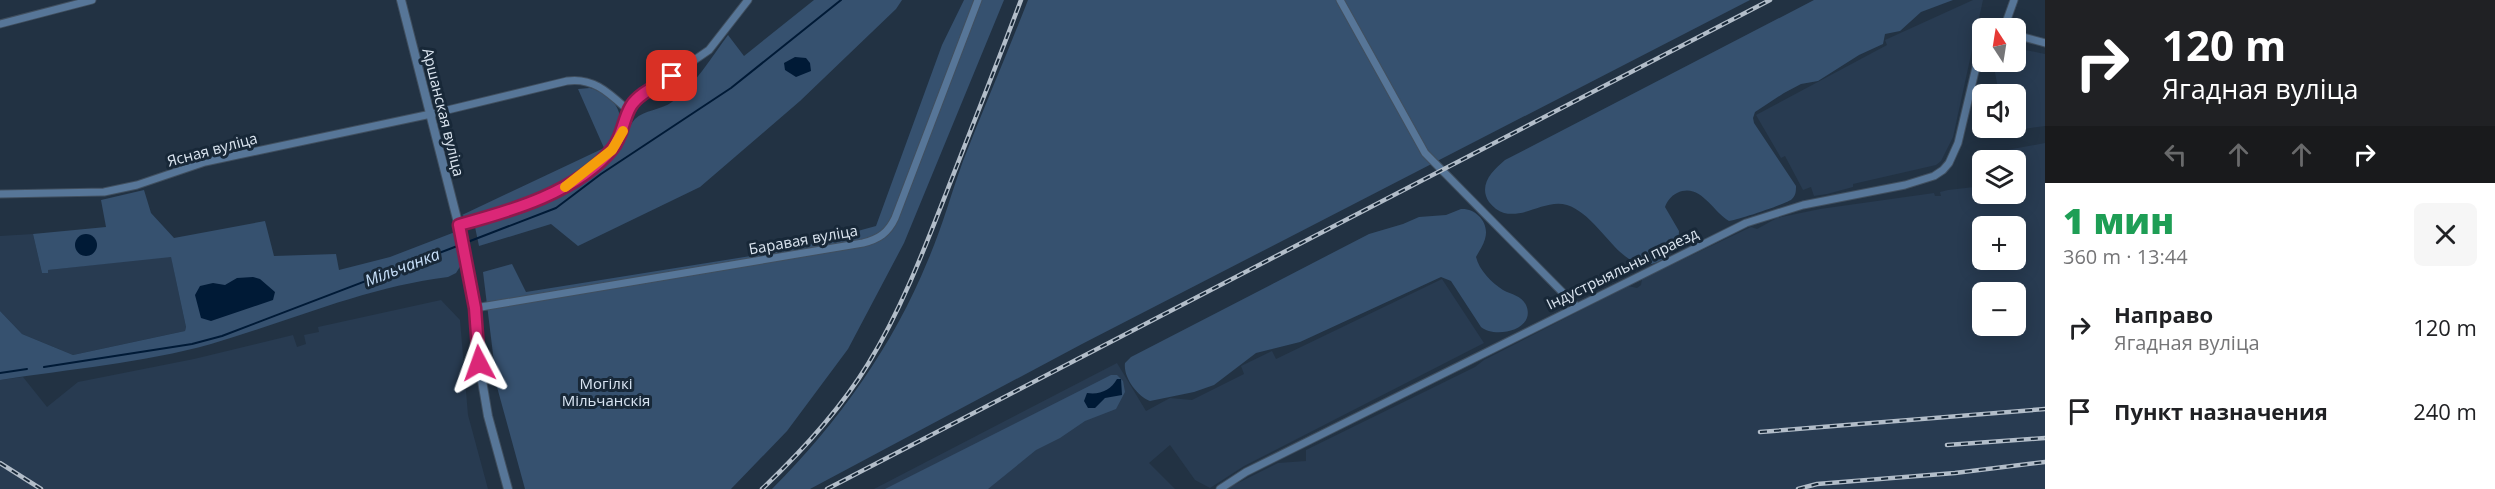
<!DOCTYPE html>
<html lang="ru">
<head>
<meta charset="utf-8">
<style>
  :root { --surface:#fff; --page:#f6f6f6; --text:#202124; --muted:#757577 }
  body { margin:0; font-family:"Open Sans",sans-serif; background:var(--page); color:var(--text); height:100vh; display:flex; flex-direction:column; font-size:22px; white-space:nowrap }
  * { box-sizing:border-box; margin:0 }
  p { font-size:20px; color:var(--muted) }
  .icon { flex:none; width:33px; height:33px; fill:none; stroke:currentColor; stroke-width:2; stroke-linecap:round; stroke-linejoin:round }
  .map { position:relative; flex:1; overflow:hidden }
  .panel { display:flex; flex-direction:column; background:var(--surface); width:450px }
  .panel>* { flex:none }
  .guide { background:#202124; color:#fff; overflow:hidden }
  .needle { width:39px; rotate:348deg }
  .buttons { position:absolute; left:1972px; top:18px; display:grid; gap:12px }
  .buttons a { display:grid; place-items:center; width:54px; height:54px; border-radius:9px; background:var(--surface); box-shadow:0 3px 15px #0003; font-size:30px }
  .pin { position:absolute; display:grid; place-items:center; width:51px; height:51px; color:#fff; margin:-26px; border-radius:12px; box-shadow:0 3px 9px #0006 }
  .me { position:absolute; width:66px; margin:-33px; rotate:356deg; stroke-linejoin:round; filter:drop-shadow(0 0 4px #0008) }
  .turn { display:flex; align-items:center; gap:21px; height:126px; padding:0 18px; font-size:27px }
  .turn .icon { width:78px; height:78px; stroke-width:2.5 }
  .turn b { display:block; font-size:42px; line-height:51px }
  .lanes { display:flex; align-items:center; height:57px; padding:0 18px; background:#0003; justify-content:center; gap:30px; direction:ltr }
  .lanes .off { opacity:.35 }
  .round { display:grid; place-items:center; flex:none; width:63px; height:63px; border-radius:9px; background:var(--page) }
  .headline { display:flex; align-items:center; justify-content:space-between; height:102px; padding:0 18px }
  h1 { font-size:36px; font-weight:800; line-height:45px; color:#1e9e55 }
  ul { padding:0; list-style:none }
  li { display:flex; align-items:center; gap:18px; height:84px; padding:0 18px }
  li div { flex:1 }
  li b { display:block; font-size:22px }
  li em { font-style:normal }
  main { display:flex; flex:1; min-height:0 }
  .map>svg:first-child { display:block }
</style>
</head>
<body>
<main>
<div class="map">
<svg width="2045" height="489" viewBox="0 0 2045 489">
  <rect width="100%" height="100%" fill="#223243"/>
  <g fill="#283b51" fill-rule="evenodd">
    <path d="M1973,0h10l-30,137 -12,24 -5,4 -83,19v3l-26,7 -13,2 -3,-9 -8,3 -18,-34 -4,2 -25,-43 131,-70 -2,-5z"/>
    <path d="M2016,48l29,6v72l-28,4 -1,-36h-17l-5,-27 2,-5h20z"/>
    <path d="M2045,143v346h-819l52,-26 28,-2v-11l169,-83 9,-7 144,-74 9,2 4,-3 1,-6 109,-52 6,2 20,-11 43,-9 114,-16 1,3h6l-1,-4 8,-2 35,-4v8h33v-34h-18l-2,-8zM1983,226h33v34h-33zM1983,292h33v34h-33z"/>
    <path d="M33,234l9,39 6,-3 123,-14 15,71 -1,4 -112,24 -51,-21 -22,-23v-75z"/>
    <path d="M1442,279l42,64 -240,123 -34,22 -15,-8 -25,-35 -21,18 26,26h-301l243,-126 29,48 24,-13 22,2 52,-26 -3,-8 31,-15 4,8z"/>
    <path d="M441,300l19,20 8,95 20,74h-488v-109l23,-3 24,30 31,-25 116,-23 99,-24 4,12 9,-3 -2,-9 15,-3 -1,-5z"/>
  </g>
  <g fill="#36516f">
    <path d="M814,0h88l-6,9 -96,92 -100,86 -122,59 -27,-22 -72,22 -4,-19c49,-16 77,-23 118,-56 8,-7 18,-13 25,-21 9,-9 9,-23 17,-31 9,-9 26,-9 37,-17 23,-17 39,-44 56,-67l16,21z"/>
    <path d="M964,0h40l-100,243 -56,106 -61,82 -56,58h-206l-28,-102 -14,-115 29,-8 14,28 262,-42 88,-24 66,-181z"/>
    <path d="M1028,0h722l-668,344 -272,145h-38c66,-66 121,-143 156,-229 14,-32 23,-66 35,-99 21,-54 44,-107 65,-161z"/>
    <path d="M1814,0h139l-32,12 -21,19 -15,3 -2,10 -24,11 -41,26 -17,3 -17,9 -29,19 -2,6 1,5 42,63c0,5 0,9 -4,13 -3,4 -57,22 -63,22 -17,-10 -29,-39 -52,-28 -6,3 -10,8 -12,14l14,24 -1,15c-50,55 -70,-28 -111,-41 -21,-6 -41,13 -63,8 -6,-2 -11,-6 -15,-11 -11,-17 3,-31 16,-42z"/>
    <path d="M590,88c14,4 29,14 30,30 2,34 -60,68 -87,79 -22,9 -44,15 -66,21l-5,-3 142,-67 -26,-59z"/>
    <path d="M144,190l7,23 23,25 91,-17 9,35 62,-2 3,16 51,-13 65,-25 6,33 -5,8 -8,4c-82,10 -158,44 -237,67 -68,19 -141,25 -211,36v-69l22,23 51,21 112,-24 1,-4 -15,-70 -123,13v3h-6l-9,-39 73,-7 -5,-27z"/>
    <path d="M1461,209c15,-1 29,14 24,30 -2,7 -6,12 -9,18 3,13 16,26 27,33 9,5 18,5 23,15 11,25 -31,34 -45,22l-30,-46 -10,-4 -141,65 -44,11 -42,32 -20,7 -44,9c-13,-5 -27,-24 -25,-38l6,-6 238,-123 34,-10 16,-7 27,-2z"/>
    <path d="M1111,375h6l6,6 2,11 -9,17 -31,12 -25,17 -24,12 -48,39h-103z"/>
  </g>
  <g fill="#001a36">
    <path d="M795,57l11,1 4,5 1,8 -15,6 -11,-7 -1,-7z"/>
    <circle cx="86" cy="245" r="11"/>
    <path d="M253,277l7,2 15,13 -2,8 -62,21 -10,-3 -6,-23 5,-9 13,-3 12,2 12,-7z"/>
    <path d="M1117,379h4l1,16 -17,3 -10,10h-7l-4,-7 3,-8c13,2 24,-3 30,-14z"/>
  </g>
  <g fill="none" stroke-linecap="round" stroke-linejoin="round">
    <g stroke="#001a36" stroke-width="2">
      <path d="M465,243l91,-35 45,-34 130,-86 110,-88"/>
      <path d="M44,367l148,-23 30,-8 238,-91"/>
      <path d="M0,373l27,-4"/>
    </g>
    <g stroke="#404f5f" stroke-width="9">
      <g id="minor">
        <path d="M1340,0l85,153 151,153"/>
        <path d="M0,24l92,-24"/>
        <path d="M2004,28l10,-28"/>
        <path d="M2016,35l29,8"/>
        <path d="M0,194l104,-2 33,-7 68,-23 226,-48 136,-33c27,-4 43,13 62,30"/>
        <path d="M459,225c48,-13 91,-26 131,-57 8,-6 17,-12 24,-21 10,-14 10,-32 21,-46l74,-51 39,-50"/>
        <path d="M475,308l388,-65c16,-4 25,-10 32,-25l83,-218"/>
        <path d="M1220,489l26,-17 500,-249 57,-18 102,-20 29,-9 9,-6 6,-7 9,-20 19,-80 6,-7"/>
      </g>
    </g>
    <g stroke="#404f5f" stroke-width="10">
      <path id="tertiary" d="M401,0l65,254 9,54 4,55 9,53 20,73"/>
    </g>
    <use href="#minor" stroke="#577698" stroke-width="7"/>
    <use href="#tertiary" stroke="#577698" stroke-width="8"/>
    <g stroke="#b2bdc9" stroke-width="4.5">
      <g id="rail">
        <path d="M1760,432l285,-23"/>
        <path d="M1947,445l98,-7"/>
        <path d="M0,463l41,26"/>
        <path d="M762,489c39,-37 78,-79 106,-125 33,-54 56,-114 79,-173 25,-64 50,-127 74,-191"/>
        <path d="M827,489l943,-489"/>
        <path d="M1798,489l19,-5 138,-11 90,-11"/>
      </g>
    </g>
    <use href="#rail" stroke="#182838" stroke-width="2" stroke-dasharray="7" stroke-linecap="butt"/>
  </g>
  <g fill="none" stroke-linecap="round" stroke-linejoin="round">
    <g stroke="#8e194d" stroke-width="15">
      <path id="route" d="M479,363l-4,-55 -16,-83c52,-14 119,-33 154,-77 10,-13 10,-29 18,-42 8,-13 28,-21 41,-30"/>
    </g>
    <use href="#route" stroke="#db2777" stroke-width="10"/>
    <path stroke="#f59e0b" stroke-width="10" d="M565,187l47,-37 11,-19"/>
  </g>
  <g text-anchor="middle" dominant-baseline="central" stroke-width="6" stroke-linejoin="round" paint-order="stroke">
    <g font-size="15" fill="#dbe5f0" stroke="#182838">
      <text transform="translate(444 112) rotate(76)">Аршанская вуліца</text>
      <text transform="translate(212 149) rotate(-15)">Ясная вуліца</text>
      <text transform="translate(803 239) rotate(-10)">Баравая вуліца</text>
      <text transform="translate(1622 268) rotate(-26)">Індустрыяльны праезд</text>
    </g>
    <g font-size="15" fill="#d9e5f3" stroke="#182838">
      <text x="606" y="383">Могілкі<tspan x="606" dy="17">Мільчанскія</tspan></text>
    </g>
    <g font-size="16" font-style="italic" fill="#c8e0fa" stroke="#182838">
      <text transform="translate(402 267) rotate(-21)">Мільчанка</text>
    </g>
  </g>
</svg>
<div class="buttons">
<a><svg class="needle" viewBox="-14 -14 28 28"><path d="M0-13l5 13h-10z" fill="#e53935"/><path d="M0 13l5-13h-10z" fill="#757577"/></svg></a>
<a><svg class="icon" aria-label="sound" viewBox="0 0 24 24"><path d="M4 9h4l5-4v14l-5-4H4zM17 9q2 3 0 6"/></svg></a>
<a><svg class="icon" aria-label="layers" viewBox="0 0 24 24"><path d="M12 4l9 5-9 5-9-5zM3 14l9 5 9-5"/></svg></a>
<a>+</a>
<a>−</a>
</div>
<div class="pin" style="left:672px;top:76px;background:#d93025"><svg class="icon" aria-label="arrive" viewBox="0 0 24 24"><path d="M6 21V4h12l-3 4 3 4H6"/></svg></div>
<svg class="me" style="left:479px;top:363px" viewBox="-20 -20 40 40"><path d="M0-17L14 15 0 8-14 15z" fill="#db2777" stroke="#fff" stroke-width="4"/></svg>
</div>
<section class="panel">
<div class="guide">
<div class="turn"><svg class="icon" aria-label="right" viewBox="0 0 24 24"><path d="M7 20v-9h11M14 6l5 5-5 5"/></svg><div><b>120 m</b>Ягадная вуліца</div></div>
<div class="lanes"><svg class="icon off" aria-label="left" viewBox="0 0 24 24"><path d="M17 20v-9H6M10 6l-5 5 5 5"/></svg><svg class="icon off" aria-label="ahead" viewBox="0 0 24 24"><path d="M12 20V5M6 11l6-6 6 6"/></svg><svg class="icon off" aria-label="ahead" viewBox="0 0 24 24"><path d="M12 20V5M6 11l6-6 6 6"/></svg><svg class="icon" aria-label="right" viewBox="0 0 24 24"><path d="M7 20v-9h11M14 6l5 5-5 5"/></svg></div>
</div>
<div class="headline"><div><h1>1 мин</h1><p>360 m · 13:44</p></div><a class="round"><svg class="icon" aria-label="close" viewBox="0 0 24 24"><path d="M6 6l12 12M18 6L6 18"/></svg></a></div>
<ul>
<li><svg class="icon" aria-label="right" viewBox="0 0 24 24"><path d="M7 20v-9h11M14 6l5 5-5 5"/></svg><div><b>Направо</b><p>Ягадная вуліца</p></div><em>120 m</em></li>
<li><svg class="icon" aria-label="arrive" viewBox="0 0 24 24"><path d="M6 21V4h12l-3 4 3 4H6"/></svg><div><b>Пункт назначения</b></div><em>240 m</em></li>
</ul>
</section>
</main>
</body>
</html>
